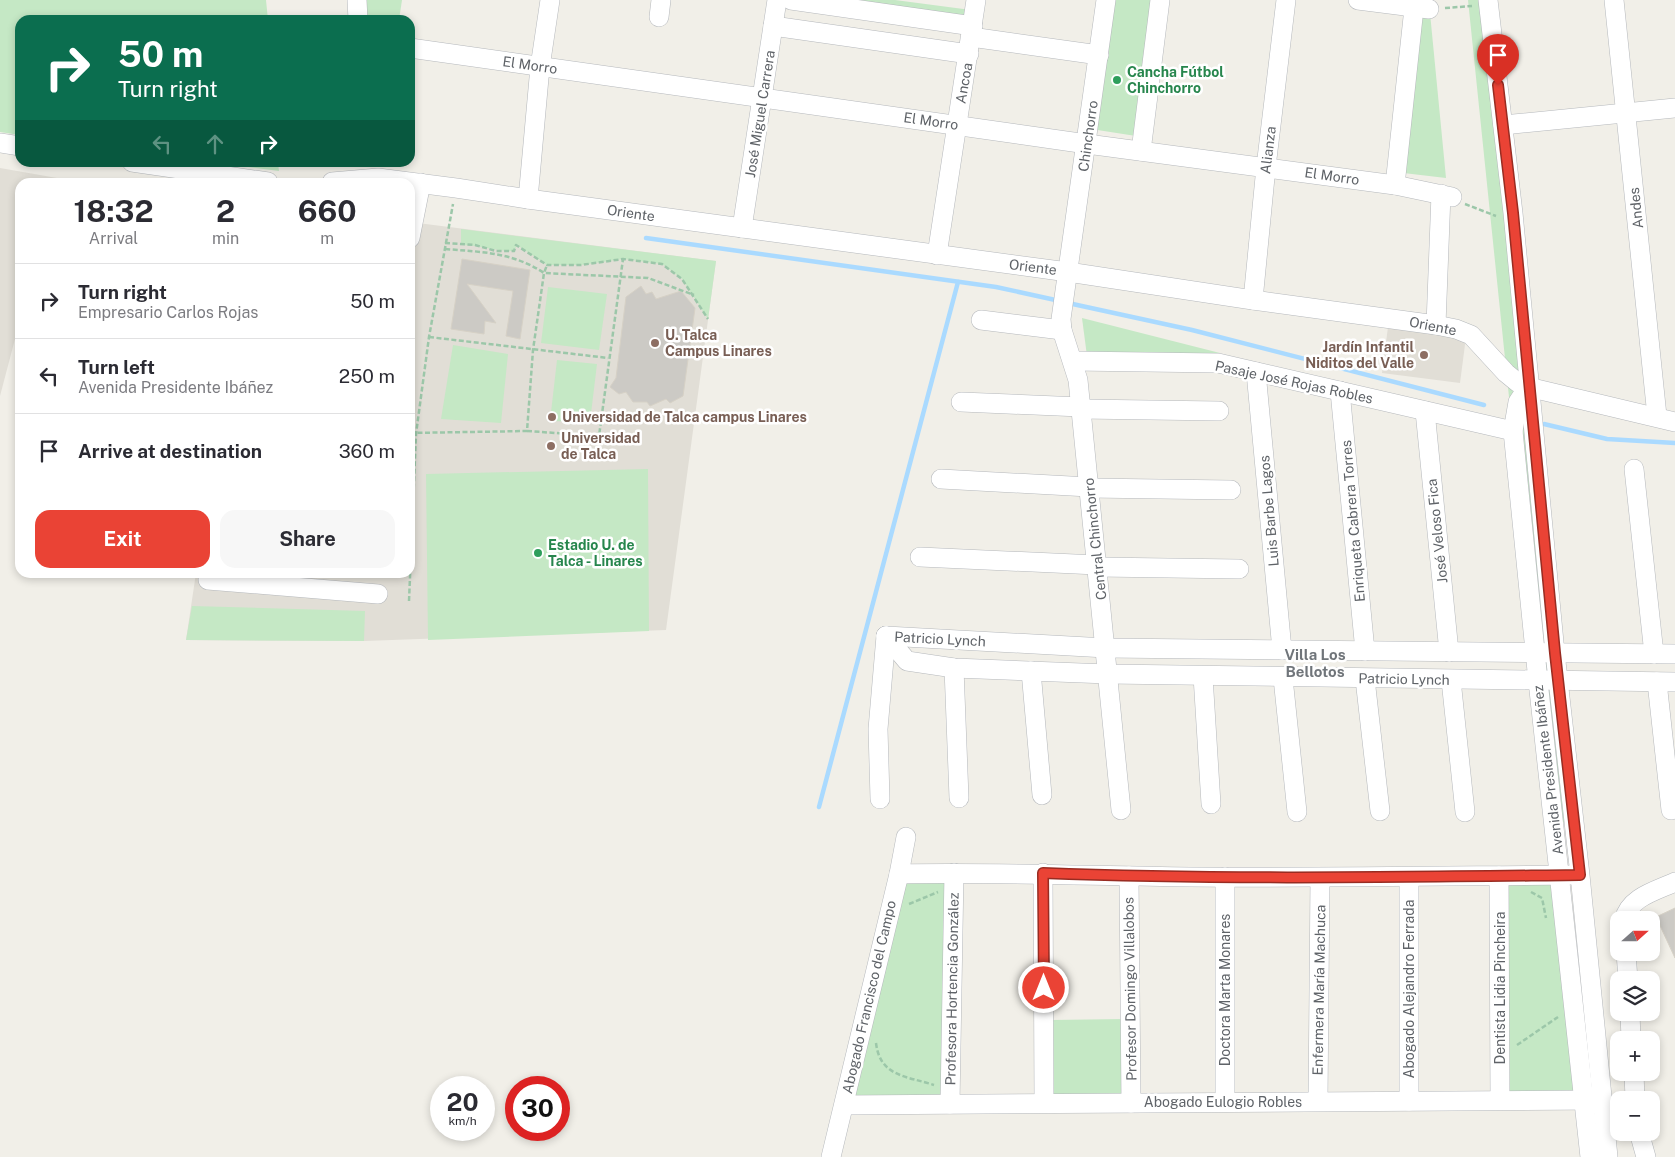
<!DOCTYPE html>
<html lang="en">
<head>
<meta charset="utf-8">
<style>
  :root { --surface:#fff; --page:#f7f7f7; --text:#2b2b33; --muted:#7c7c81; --line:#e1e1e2; --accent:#ea4335 }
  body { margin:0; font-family:"Public Sans",sans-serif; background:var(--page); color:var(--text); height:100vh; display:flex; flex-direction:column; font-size:19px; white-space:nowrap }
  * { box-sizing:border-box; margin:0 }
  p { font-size:16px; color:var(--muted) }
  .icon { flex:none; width:28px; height:28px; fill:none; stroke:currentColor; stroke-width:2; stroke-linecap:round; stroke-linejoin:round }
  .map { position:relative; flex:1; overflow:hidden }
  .panel { position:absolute; left:15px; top:178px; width:400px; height:400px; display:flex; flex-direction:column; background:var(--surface); border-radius:15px; box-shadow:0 2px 8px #0003 }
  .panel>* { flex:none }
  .banner { position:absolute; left:15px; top:15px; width:400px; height:152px; border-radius:15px; box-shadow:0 2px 8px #0003; background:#0b6e4f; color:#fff; overflow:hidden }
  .needle { width:32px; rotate:69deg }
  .buttons { position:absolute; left:1610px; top:911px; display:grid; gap:10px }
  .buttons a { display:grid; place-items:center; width:50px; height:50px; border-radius:10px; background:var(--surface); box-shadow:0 2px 8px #0003; font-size:25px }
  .speed { position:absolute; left:430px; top:1076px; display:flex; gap:10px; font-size:25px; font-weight:700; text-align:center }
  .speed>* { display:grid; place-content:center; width:65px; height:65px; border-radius:50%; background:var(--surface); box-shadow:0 2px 8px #0003; line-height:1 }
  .speed small { font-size:12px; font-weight:400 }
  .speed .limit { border:8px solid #d22; background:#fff; color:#111 }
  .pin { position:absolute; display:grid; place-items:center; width:42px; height:42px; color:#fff; margin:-51px -21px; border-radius:50% 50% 50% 0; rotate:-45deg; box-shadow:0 0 5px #0007 }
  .pin .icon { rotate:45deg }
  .me { position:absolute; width:55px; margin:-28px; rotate:0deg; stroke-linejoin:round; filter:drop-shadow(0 0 4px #0008) }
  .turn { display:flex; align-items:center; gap:18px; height:105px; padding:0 20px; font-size:22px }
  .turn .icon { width:65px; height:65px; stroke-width:2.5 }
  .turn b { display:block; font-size:35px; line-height:42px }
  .lanes { display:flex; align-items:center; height:48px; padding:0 20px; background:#0003; justify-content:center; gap:25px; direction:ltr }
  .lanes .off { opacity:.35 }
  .eta { display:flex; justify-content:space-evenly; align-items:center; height:85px; text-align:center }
  .eta b { font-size:30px; font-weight:700; line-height:35px }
  .primary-button { display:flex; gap:10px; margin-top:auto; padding:10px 20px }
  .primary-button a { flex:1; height:58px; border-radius:15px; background:var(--accent); color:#fff; font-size:20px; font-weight:700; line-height:58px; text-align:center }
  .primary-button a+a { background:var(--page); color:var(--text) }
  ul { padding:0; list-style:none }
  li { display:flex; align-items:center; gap:15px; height:75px; padding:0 20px; border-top:1px solid var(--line) }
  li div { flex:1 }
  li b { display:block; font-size:19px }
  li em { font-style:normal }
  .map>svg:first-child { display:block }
</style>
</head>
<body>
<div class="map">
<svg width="1675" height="1157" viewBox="0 0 1675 1157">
  <rect width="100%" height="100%" fill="#f1efe8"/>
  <g fill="#e1ded6">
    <path d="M0,168l57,10 -1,4h-36v138l-20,76z"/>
    <path d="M410,222l306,39 -50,369 -302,11 -178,-1 10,-67 214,-1z"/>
    <path d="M1388,327l78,10 -6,46 -78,-10z"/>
  </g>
  <g fill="#c5e8c5">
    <path d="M0,0h266l2,20h-248v115l-20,-3z"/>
    <path d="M361,0h41l-3,20h-38z"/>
    <path d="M794,0h101l76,10 -3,20z"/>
    <path d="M1109,0h42l-15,136 -45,-7z"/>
    <path d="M1468,0h18l82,822 -15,1z"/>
    <path d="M1416,12l14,1 16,165 -51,-6z"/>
    <path d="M218,163h60l1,8z"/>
    <path d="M461,229l255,32 -8,58 -26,-40 -20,-15 -39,-5 -42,6h-34l-30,-20 -3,6c-19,0 -35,-6 -53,-6z"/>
    <path d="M548,287l59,7 -8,56 -58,-7z"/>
    <path d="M1082,318l138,35 -133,3z"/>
    <path d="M453,345l55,9 -7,69 -60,-4z"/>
    <path d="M557,360l40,4 -7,58 -40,-1z"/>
    <path d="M648,469l1,162 -221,9 -2,-166z"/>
    <path d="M192,606l173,5 -1,30 -178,-1z"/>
    <path d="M1505,880l51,1 24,212 -74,1z"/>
    <path d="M948,881l-4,217h-90l50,-216z"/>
    <path d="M1124,1019l2,76 -75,3v-78z"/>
  </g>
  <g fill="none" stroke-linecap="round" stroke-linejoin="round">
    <g stroke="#aadaff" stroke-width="4.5">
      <path d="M646,238l350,49 64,14"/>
      <path d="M1068,303l124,27 292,75"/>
      <path d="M1544,424l63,15 68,4"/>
      <path d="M819,807l139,-525"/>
    </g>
  </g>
  <g fill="#cccac5" stroke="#d6d1c6">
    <path d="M462,259l68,11 -10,69 -14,-3 7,-45 -46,-7 29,39 -11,-2 -1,13 -33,-5z"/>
    <path d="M641,286l5,8 6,-2 4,7 25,-8 14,17 -12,88 -13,7 -4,-4 -16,7 -3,-4h-14l-7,-10 -7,2 -9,-7 6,-9 10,-81z"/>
    <path d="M1675,908v50l-19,-41z"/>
  </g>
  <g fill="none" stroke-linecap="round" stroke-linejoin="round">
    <g stroke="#b5b8bc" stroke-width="20">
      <g id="minor">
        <path d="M357,0l1,20"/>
        <path d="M791,0l182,26"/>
        <path d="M1106,0l-45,319 1,11 16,50 43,430"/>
        <path d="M1358,0l71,9"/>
        <path d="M1488,0l25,213 42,440 25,222 28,282"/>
        <path d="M1614,0l43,416"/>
        <path d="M659,17l2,-17"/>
        <path d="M773,26l196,28"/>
        <path d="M971,37l128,18"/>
        <path d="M410,48l677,96 308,41 57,12"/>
        <path d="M1503,125l172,-17"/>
        <path d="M0,143l20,3"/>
        <path d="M1141,151l19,-151"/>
        <path d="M132,162l136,20"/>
        <path d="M332,182l46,-4 78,10 72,11 540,73 185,28 183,25 20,4 15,6 35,38 11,9 11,5 147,35"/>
        <path d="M1395,185l19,-177"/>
        <path d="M528,199l12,-132 10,-67"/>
        <path d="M742,228l35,-228"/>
        <path d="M410,238l11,-55"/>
        <path d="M937,255l39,-255"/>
        <path d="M1253,300l13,-133 20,-167"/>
        <path d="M981,320l81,10"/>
        <path d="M1436,325l5,-131"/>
        <path d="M1073,361l145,2 295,68"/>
        <path d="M1256,372l26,278"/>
        <path d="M1528,387l-10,15 -5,29 25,250 52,476"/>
        <path d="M1340,391l25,260"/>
        <path d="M961,402l120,5"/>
        <path d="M1081,409l138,2"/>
        <path d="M1425,411l24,241"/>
        <path d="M1634,469l20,185"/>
        <path d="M941,479l148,8"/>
        <path d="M1089,488l142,2"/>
        <path d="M920,557l177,8"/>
        <path d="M1098,567l141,2"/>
        <path d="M209,572l-1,8 170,14"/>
        <path d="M886,636l21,25 47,7 154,6 567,8"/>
        <path d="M886,636l220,12 569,6"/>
        <path d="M954,668l5,130"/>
        <path d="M1031,671l11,124"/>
        <path d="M1203,676l8,128"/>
        <path d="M1283,678l14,134"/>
        <path d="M1365,679l15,132"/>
        <path d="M1451,680l14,132"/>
        <path d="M1657,682l14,128"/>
        <path d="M880,799l-2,-70 8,-93"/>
        <path d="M1043,873l1,230"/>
        <path d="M899,874c97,-2 194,2 291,3 128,1 255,-1 382,-2"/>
        <path d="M1129,876l2,227"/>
        <path d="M1499,876l1,224"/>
        <path d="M1624,920c5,-23 32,-29 51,-38"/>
        <path d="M1626,952l2,28"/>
        <path d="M1630,1012l1,28"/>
        <path d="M1634,1072l1,28"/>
        <path d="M1318,1101l2,-223"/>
        <path d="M1409,1101v-224"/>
        <path d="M1225,1102v-225"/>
        <path d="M950,1104l4,-231"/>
        <path d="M844,1105l752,-5"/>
        <path d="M1639,1132l7,25"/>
        <path d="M831,1157l68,-283 7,-37"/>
      </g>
    </g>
    <g stroke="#9cc7a9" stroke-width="2.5" stroke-dasharray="5 2.5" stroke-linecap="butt">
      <path d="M1445,8l27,-2"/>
      <path d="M1465,204l31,12"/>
      <path d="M445,243l30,2 21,6h18l2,-6 31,20h34l42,-6 39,5 20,15 26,40"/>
      <path d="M445,249c37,3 67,3 99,24l104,5 46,17"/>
      <path d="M429,337l179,21"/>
      <path d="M527,431l72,5 24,-177"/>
      <path d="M410,433l117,-2 6,-81 11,-77 3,-8"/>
      <path d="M409,601l7,-167 13,-97 24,-133"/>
      <path d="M1531,892l11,6 4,20"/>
      <path d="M909,904l29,-12"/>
      <path d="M876,1043c4,34 31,33 58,42"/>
      <path d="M1517,1045l41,-28"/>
    </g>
    <use href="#minor" stroke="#fff" stroke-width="19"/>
  </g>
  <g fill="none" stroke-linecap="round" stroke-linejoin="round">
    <g stroke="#982c22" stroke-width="12">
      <path id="route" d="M1044,988l-1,-115c179,7 358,4 537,2l-25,-222 -42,-440 -15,-128"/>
    </g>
    <use href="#route" stroke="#ea4335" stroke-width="9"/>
  </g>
  <g fill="#2e9e5b" stroke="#fff" stroke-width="2">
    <circle cx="1117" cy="80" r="5"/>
    <circle cx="538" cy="553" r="5"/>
  </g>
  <g fill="#8d6e63" stroke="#fff" stroke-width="2">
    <circle cx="655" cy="343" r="5"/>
    <circle cx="1424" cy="355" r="5"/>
    <circle cx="552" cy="417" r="5"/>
    <circle cx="551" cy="446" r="5"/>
  </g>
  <g text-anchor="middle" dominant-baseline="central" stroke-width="5" stroke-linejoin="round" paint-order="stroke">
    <g font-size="14" fill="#5f6368" stroke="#fff">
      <text transform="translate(530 65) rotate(8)">El Morro</text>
      <text transform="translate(964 83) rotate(-80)">Ancoa</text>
      <text transform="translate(760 114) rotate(-81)">José Miguel Carrera</text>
      <text transform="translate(931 121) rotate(8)">El Morro</text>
      <text transform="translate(1088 136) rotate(-82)">Chinchorro</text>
      <text transform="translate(1268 150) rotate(-83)">Alianza</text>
      <text transform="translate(1332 176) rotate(8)">El Morro</text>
      <text transform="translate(1636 208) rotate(-96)">Andes</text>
      <text transform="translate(631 213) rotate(8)">Oriente</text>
      <text transform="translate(1033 267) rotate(7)">Oriente</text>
      <text transform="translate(1433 326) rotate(11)">Oriente</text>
      <text transform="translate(1294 382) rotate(12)">Pasaje José Rojas Robles</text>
      <text transform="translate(1269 511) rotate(-95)">Luis Barbe Lagos</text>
      <text transform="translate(1353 521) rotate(-95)">Enriqueta Cabrera Torres</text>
      <text transform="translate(1437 531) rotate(-96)">José Veloso Fica</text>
      <text transform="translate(1095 539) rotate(-96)">Central Chinchorro</text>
      <text transform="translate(940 639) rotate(3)">Patricio Lynch</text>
      <text transform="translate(1404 679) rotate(1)">Patricio Lynch</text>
      <text transform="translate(1548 770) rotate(-97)">Avenida Presidente Ibáñez</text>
      <text transform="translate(1500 988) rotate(-90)">Dentista Lidia Pincheira</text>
      <text transform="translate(952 989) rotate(-89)">Profesora Hortencia González</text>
      <text transform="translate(1130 989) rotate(-91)">Profesor Domingo Villalobos</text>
      <text transform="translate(1409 989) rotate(-90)">Abogado Alejandro Ferrada</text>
      <text transform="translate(1225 990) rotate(-90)">Doctora Marta Monares</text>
      <text transform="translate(1319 990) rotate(-89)">Enfermera María Machuca</text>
      <text transform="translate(869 997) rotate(-77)">Abogado Francisco del Campo</text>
      <text x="1223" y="1102">Abogado Eulogio Robles</text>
    </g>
    <g font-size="14" font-weight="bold" fill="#27864d" stroke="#fff" text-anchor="start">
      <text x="1127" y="72">Cancha Fútbol<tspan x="1127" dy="16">Chinchorro</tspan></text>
      <text x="548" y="545">Estadio U. de<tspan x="548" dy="16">Talca - Linares</tspan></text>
    </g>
    <g font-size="14" font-weight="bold" fill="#785e54" stroke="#fff" text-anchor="start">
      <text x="665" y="335">U. Talca<tspan x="665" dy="16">Campus Linares</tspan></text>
      <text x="1414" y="347" text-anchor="end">Jardín Infantil<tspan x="1414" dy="16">Niditos del Valle</tspan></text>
      <text x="562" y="417">Universidad de Talca campus Linares</text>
      <text x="561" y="438">Universidad<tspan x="561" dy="16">de Talca</tspan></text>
    </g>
    <g font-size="15" font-weight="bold" fill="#70757a" stroke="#fff">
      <text x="1315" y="654">Villa Los<tspan x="1315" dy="17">Bellotos</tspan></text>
    </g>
  </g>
</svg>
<div class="buttons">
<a><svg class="needle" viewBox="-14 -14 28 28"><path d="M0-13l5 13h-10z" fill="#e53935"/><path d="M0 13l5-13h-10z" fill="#7c7c81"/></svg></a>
<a><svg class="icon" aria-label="layers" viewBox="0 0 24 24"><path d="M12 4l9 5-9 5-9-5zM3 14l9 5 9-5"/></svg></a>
<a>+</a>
<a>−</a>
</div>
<div class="speed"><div>20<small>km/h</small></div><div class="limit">30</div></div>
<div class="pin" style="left:1498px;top:85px;background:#d93025"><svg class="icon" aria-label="arrive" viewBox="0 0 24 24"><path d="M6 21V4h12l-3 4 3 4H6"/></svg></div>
<svg class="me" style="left:1044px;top:988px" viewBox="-20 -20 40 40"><circle r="17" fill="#ea4335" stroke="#fff" stroke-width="3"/><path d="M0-11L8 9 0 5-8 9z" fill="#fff"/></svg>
<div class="banner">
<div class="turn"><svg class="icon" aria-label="right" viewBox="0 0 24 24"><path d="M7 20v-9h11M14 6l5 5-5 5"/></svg><div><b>50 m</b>Turn right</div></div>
<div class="lanes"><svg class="icon off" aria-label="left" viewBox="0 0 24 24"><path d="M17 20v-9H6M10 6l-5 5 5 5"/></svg><svg class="icon off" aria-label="ahead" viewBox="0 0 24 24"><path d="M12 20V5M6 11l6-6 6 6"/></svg><svg class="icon" aria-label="right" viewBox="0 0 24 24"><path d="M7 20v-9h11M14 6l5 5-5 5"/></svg></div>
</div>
<section class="panel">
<div class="eta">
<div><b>18:32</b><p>Arrival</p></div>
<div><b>2</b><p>min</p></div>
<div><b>660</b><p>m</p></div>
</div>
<ul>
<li><svg class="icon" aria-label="right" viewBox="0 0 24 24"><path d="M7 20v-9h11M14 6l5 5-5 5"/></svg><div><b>Turn right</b><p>Empresario Carlos Rojas</p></div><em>50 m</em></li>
<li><svg class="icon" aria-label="left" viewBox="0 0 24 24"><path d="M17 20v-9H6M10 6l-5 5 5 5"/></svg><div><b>Turn left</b><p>Avenida Presidente Ibáñez</p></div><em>250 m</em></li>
<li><svg class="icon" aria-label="arrive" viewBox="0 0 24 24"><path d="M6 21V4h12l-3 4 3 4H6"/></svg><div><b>Arrive at destination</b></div><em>360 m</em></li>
</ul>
<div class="primary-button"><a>Exit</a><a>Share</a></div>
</section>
</div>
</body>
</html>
